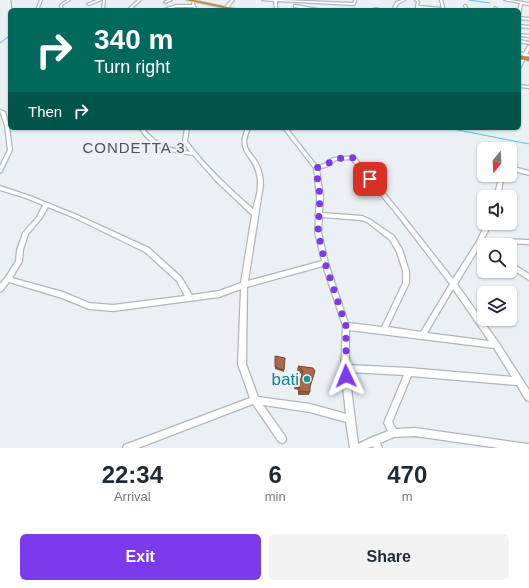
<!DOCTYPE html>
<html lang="en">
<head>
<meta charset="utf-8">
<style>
  :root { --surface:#fff; --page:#f2f2f3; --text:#1f2937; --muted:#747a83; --accent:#7c3aed }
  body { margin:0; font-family:Helvetica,sans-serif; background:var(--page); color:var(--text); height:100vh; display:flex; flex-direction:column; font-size:15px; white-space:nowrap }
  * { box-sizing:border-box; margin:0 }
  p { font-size:13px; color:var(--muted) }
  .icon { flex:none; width:22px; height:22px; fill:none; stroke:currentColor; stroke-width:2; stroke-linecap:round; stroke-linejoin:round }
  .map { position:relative; height:448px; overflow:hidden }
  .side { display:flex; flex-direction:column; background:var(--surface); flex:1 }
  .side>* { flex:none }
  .guide { position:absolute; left:8px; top:8px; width:513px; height:122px; border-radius:6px; box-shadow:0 1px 3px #0004; background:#00695c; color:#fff; overflow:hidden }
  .needle { width:26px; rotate:198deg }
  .tools { position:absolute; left:477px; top:142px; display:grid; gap:8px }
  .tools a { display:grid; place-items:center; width:40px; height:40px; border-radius:6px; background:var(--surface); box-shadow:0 1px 3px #0004; font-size:20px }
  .pin { position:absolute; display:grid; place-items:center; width:34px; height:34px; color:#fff; margin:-17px; border-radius:8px; box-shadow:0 2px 6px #0006 }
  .me { position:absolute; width:44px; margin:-22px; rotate:358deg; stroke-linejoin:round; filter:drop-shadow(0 0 3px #0008) }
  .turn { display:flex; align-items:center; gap:14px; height:84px; padding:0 20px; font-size:18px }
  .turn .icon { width:52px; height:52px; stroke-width:2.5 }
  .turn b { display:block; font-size:28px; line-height:34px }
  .then { display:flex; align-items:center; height:38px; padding:0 20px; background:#0003; gap:8px; font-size:15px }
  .eta { display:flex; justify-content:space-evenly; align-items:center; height:68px; text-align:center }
  .eta b { font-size:24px; font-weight:800; line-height:28px }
  .action { display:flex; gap:8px; margin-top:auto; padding:8px 20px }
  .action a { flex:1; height:46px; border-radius:6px; background:var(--accent); color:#fff; font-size:16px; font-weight:800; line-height:46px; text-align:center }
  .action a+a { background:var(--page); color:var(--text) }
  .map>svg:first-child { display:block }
</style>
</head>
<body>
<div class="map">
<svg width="529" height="448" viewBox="0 0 529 448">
  <rect width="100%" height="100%" fill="#ebf0f4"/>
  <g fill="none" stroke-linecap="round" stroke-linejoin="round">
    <g stroke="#63bed7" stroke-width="1">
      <path d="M11,0l1,10"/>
      <path d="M469,0l21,3"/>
      <path d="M0,43l8,-6 2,-5"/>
      <path d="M448,128l81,16"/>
    </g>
    <g stroke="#b2b6bb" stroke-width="2.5">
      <g id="minor">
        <path d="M40,0h2l-4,10h-2z"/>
        <path d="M67,0h3l-8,5 1,5h-2l-1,-5z"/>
        <path d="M97,0h4l-12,5 -2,-1z"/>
        <path d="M103,0h2l-1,10h-2z"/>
        <path d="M138,0h3l-11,10h-3z"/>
        <path d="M168,0h4l-7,3 -1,-1z"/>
        <path d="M193,0h2l-1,4 3,6h-2l-2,-3h-17l-11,3h-4l15,-5h16z"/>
        <path d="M231,0h3l-7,9h-2v-2z"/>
        <path d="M262,0h20l70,3h1l1,-3h2l-1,4 -1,1 -77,-4v9h-2l-1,-9z"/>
        <path d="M402,0h3l-7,4 -4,6h-2l4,-8z"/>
        <path d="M415,0h3l1,2 -1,2 1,2 23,2 -2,-8h2l3,10 -26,-2v2h-2l-1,-3 1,-5z"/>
        <path d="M504,0h6l19,3v2l-7,-1 -2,11 -1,1 -1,-6 2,-7z"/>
        <path d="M295,5l23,4 1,1h-6l-19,-3v-2z"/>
        <path d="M465,5h1l2,5h-2l-2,-4z"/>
        <path d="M495,7l2,1 -1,2h-2z"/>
        <path d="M375,8l9,2h-10v-1z"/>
        <path d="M519,17l10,1v2l-10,-1z"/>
        <path d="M519,25l10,1v2l-10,-1z"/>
        <path d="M519,34l10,1v2l-10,-1z"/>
        <path d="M519,40l10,2v2l-10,-2z"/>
        <path d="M528,46h1v4l-2,4h2v2h-3l-5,11 -2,1v-5l4,-8 -4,-1v-2l5,1z"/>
        <path d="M519,85l10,1v2l-10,-1z"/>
        <path d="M0,110l5,2 4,14 3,24 -10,21 -2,2v-7l8,-16 -3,-24 -4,-13 -1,-1z"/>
        <path d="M139,128h4c15,18 25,20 47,24l-7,-11 2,-13h4l-2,13c19,26 42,47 66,68 3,-11 7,-23 4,-34 -4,-22 -22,-21 -11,-47h4c-2,5 -4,10 -4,15 1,7 6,12 10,17 5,8 7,16 7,25l-15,96 74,-20 -7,-29 1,-16 -1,-1 1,-2 1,-16 -3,-29 -31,-40h4l30,38 7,-2 9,-6 21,-2 47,57 52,66 23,-36 10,-20h6l-11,21 3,1v5l-5,-2 -22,36 41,58 1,1 1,2 29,45v11l-3,-1 -9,-15 -106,-9 -19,46 4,7 19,-1 113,16h1v4h-30l-84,-12 -21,1 -14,6 2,5h-8l-1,-2 -5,2h-18l-4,-26 -36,-10 -47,-7 22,31 1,3 -1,3 -3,1 -3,-1 -26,-38 -115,44h-15l1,-3 3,-1 123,-46 -12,-34 3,-75 -22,8 -106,14 -24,-2 -27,-11 -53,-16 -7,9 -2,1v-8l6,-7 10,-16 1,-11 6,-17 14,-16 6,-12 -17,-7 -26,-8v-4l30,10 47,19 72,33 32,29 11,18 27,-4 22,-8 11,-68 -36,-34 -23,-26 -23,-4 -14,-5 -11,-10zM351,159l47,57 52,68 -29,48 -33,-5 21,-44v-12l-7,-22 -8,-13 -23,-16 -9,-4 -40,-3 1,-16 -4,-28 9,-3 8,-6zM48,207l25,10 72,35 32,29 8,15 -72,9 -24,-2 -26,-11 -51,-14 10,-17 1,-11 5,-16 13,-15zM322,217l39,3 6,2 23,18 7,12 6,19v12l-21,44 -34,-4 -20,-60 -7,-31zM323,266l20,60 -2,42 5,46 -36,-10 -52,-7 -12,-33 1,-77zM453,289l36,52 -62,-8zM349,330l145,18 18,29 -103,-9 -60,-3zM349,372l55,3 -20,48 4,8 -12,5h-1l-17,8z"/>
        <path d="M510,166l19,5v4l-19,-5z"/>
        <path d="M500,175h4l-4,22h-6z"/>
        <path d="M505,239l24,1v4l-24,-1 -5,2h-10l1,-2z"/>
        <path d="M510,262l19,12v6l-19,-12z"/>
      </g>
    </g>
    <g stroke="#cccccd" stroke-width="2">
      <g id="highway">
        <path d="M186,0h8l48,10h-9z"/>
        <path d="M519,55l10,2v4l-10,-2z"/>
      </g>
    </g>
    <use href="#minor" fill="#fff" fill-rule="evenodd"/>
    <use href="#highway" fill="#c1863a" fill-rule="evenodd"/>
  </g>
  <g fill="#915a40">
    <path d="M275,356l10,2 -1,14 -9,-3z"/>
    <path d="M298,366l15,2 -3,19v5l-1,3h-11v-5l-4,-1 2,-9 4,1 2,-6 -5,-5z"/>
  </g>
  <g fill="#a9694b" stroke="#764a34">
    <path d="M275,356l10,2 -1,12 -9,-3z"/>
    <path d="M298,366l15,2 2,3 -5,16v5l-11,-1v-4l-5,-2 2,-5 4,1 3,-10z"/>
  </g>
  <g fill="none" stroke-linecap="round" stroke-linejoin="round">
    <path stroke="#7c3aed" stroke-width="7" stroke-dasharray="0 12.6" d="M346,376v-50l-21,-63 -7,-31 2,-35 -4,-29 10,-3 9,-6 17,-2 18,22"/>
  </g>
  <circle fill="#0f9aa8" stroke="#ebf0f4" stroke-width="1.5" cx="307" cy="379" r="4"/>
  <g text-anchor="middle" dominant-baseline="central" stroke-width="4" stroke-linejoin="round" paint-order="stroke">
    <g font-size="15" letter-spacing="1" fill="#505458" stroke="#ebf0f4">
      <text x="134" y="147">СONDETTA 3</text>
    </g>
    <g font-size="17" fill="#0d838f" stroke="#ebf0f4" text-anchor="end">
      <text x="299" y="379">bati</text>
    </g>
  </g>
</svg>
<div class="tools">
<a><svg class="needle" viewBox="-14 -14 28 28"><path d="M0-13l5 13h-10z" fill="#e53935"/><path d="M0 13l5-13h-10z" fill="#747a83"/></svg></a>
<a><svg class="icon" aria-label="sound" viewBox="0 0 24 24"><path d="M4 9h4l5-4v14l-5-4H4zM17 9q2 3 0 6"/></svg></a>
<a><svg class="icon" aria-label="search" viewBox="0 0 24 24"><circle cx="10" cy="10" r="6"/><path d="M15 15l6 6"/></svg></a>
<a><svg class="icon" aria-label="layers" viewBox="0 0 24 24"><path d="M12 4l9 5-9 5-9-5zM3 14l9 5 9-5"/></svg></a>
</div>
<div class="pin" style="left:370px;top:179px;background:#d93025"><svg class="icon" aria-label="arrive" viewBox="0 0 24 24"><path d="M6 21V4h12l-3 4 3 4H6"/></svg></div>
<svg class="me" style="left:346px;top:376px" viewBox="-20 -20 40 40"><path d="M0-17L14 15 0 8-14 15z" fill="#7c3aed" stroke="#fff" stroke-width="4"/></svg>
<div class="guide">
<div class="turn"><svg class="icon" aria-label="right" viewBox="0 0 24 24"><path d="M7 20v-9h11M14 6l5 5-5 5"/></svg><div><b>340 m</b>Turn right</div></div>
<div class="then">Then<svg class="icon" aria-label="right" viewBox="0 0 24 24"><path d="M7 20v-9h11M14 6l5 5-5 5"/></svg></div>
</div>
</div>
<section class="side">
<div class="eta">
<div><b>22:34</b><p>Arrival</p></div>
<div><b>6</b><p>min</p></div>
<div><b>470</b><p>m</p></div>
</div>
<div class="action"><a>Exit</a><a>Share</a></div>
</section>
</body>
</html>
